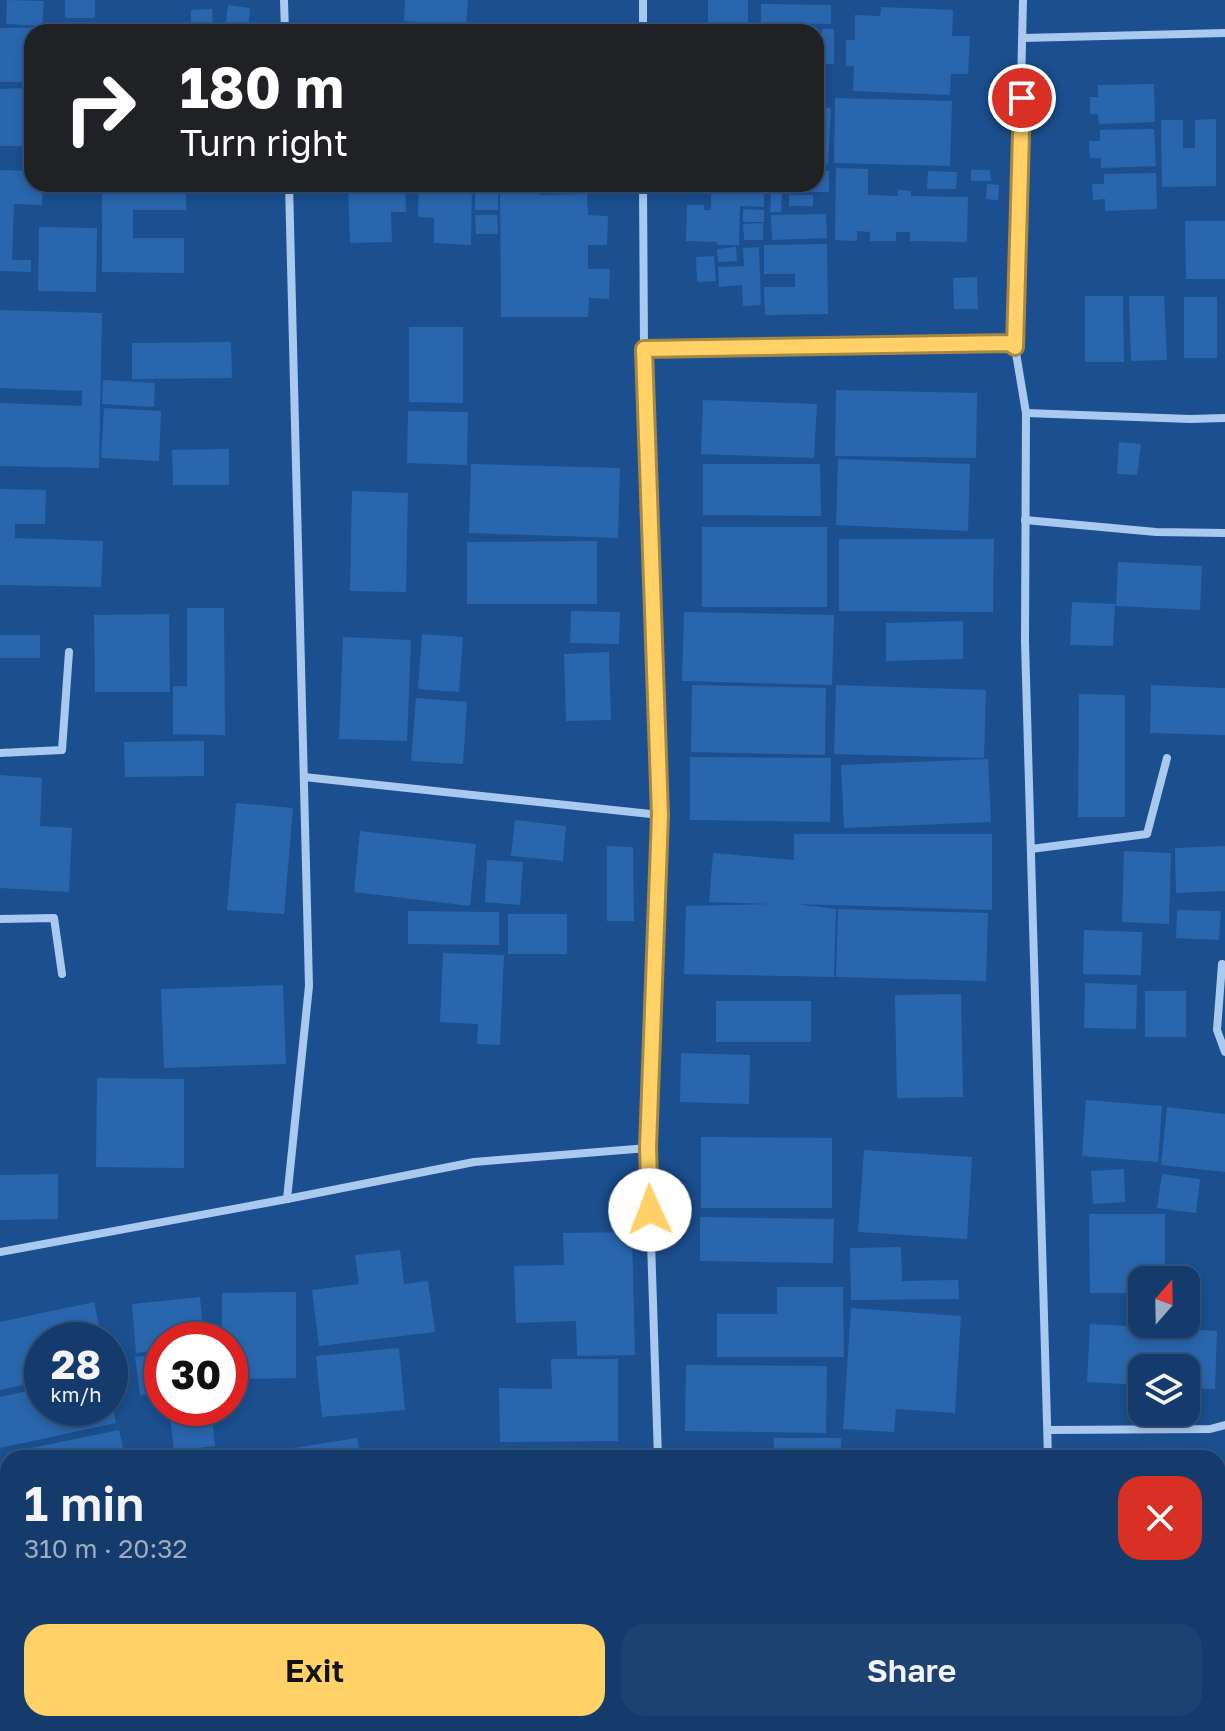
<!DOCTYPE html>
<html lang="en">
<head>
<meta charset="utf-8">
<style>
  :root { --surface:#143b6b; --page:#1d4271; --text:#f1f3f6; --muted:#9dadc1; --line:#33557e; --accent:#ffd166 }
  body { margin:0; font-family:"Golos Text",sans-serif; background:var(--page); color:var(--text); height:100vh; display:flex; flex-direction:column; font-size:30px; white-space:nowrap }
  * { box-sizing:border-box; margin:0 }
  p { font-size:26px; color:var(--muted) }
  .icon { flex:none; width:44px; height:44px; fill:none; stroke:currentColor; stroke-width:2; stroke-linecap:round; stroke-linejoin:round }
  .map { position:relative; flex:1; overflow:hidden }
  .details { position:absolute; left:0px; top:1450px; width:1226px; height:282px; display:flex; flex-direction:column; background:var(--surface); border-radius:24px 24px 0 0; box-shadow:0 4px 12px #0003,0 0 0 2px var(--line) }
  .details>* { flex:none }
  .guide { position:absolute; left:24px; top:24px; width:800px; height:168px; border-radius:24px; box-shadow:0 4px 12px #0003,0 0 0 2px var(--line); background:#202124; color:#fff; overflow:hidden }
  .needle { width:52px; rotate:20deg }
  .buttons { position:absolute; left:1128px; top:1266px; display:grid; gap:16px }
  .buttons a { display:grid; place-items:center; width:72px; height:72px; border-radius:16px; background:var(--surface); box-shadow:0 4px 12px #0003,0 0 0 2px var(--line); font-size:40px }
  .speed { position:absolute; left:24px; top:1322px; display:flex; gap:16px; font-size:40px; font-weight:700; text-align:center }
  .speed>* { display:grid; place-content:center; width:104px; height:104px; border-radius:50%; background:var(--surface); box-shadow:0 4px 12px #0003,0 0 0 2px var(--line); line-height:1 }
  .speed small { font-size:20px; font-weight:400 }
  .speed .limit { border:12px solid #d22; background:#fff; color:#111 }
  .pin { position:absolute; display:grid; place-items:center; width:68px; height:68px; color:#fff; margin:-34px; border:4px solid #fff; border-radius:50%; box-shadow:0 2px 8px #0007 }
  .me { position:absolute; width:88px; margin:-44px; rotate:358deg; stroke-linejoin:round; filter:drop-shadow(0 0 6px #0008) }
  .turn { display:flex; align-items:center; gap:28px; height:168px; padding:0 24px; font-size:36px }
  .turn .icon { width:104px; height:104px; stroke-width:2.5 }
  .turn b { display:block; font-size:56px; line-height:68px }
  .round { display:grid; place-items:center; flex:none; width:84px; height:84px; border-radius:24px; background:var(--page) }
  .headline { display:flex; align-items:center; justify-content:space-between; height:136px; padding:0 24px }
  h1 { font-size:48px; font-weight:600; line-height:60px }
  .primary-button { display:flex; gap:16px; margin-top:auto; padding:16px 24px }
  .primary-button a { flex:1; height:92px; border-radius:24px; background:var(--accent); color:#111; font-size:32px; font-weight:600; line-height:92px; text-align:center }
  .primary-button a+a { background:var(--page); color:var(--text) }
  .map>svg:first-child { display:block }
</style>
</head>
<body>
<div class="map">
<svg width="1225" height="1731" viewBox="0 0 1225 1731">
  <rect width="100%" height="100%" fill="#1b4f8f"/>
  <g fill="#2a66ad">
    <path d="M7,0l37,1 -2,25 -36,-2z"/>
    <rect x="65" y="0" width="30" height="18"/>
    <path d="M405,0h63l-2,25 -62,-4z"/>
    <rect x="708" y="0" width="40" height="32"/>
    <path d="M761,4l70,1v19l-70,-1z"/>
    <path d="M228,5l22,3 -2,24h-23z"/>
    <path d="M881,7l72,3 -1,26h18l-2,38h-17l-1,21 -97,-4 1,-25h-8v-26h9v-25l25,1z"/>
    <path d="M212,9l1,19 -22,1v-19z"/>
    <path d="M98,27v5h-66v50h-32v-54z"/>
    <rect x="822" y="29" width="12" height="35"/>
    <path d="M816,70h3l1,22h-4z"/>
    <path d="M1154,84l1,38 -56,2 -1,-10h-8v-17h8v-12z"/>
    <path d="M27,88l1,58h-28v-57z"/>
    <path d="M835,98l117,3 -2,65 -116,-3z"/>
    <path d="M816,107l15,1 -3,56 -12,-1z"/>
    <path d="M1216,119v67l-54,1 -1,-67h22v28h12v-28z"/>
    <path d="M1154,129l2,37 -55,2v-10h-11l-1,-17h11v-11z"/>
    <path d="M836,168l32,1v26l30,1v-6l13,1v5l57,1 -1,45 -57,-1v-9h-14v9h-26v-9l-13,-1v10l-22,-1z"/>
    <path d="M0,170l32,1v13h11l-1,21 -28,-1 -2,56h19v12l-31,-1z"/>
    <path d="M971,170h19l1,11h-20z"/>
    <path d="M816,171h13v21h-43v-8h30z"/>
    <path d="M928,171l29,1 -1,17h-29z"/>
    <path d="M1156,173l1,36 -52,2v-12l-12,1 -1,-16h12v-10z"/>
    <path d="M102,184h84v26h-53v28h51v35l-82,-1z"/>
    <path d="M348,184h57l1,28h-15l1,30 -42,1z"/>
    <path d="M419,184h53l-1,61 -37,-2v-25l-16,-1z"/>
    <rect x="476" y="184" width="21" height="5"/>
    <path d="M500,184h38l1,11 48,-1 1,21 20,1 -1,29h-19v24h22l-1,30 -20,-1 -1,19h-87z"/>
    <path d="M987,184l12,1 -1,15 -12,-1z"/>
    <path d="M475,193l23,1v16h-23z"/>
    <path d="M711,193l53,1v13l-24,-1 -1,39h-22v-3l-31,-1 1,-36h17v5h7z"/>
    <path d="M771,194h11l-1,18h-11z"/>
    <rect x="789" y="195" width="24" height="11"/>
    <path d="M743,209l21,1v12h-21z"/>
    <path d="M826,214l1,24 -55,2 -1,-25z"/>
    <path d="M475,215h22l1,19h-22z"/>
    <path d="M1185,221h40v58h-39z"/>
    <path d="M763,223v17h-19l-1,-16z"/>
    <path d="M39,227l58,1 -1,64 -58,-1z"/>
    <path d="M827,244l1,70 -63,1 -1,-28h31v-13h-31v-29z"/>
    <path d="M736,247l1,14 -19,1 -1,-13z"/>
    <path d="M759,247l2,58 -18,1 -1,-21 -23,2 -1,-20 26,-1 -1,-18z"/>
    <path d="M714,256l2,25 -19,1 -1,-25z"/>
    <path d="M977,277l1,32h-24l-1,-31z"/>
    <path d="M1085,296h38l1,66h-39z"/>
    <path d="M1129,296h35l3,64 -36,1z"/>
    <rect x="1184" y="297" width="33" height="61"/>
    <path d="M0,310l102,3 -3,155 -99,-2v-63l82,3v-15l-82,-3z"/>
    <path d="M409,327h54v76l-54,-1z"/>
    <path d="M231,342l1,36 -100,1v-36z"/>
    <path d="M103,380l52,3 -1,24 -52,-3z"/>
    <path d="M836,390l141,3 -1,65 -141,-2z"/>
    <path d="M703,400l114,4 -3,54 -113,-4z"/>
    <path d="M104,408l57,3 -2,50 -58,-3z"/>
    <path d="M408,411l60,1 -1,53 -60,-2z"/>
    <path d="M1119,442l22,2 -4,31 -20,-1z"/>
    <path d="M229,449v36h-56l-1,-35z"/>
    <path d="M838,459l132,5 -2,67 -132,-6z"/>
    <path d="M471,464l149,4 -2,70 -149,-5z"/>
    <path d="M703,464h117l1,52 -118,-1z"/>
    <path d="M0,489l46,1 -1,34h-30v14l88,3 -2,46 -101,-2z"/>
    <path d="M352,491l56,2 -2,99 -56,-1z"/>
    <rect x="702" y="527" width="125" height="80"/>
    <path d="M839,539h155l-1,73 -154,-1z"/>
    <path d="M597,541v63h-130v-62z"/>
    <path d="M1118,562l84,4 -2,44 -84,-4z"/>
    <path d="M1072,602l43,2 -2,42 -43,-1z"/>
    <path d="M187,608h37l1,127 -52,-1v-48h14z"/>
    <path d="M571,611l49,1 -1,32 -49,-1z"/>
    <path d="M684,612l150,3 -2,70 -150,-4z"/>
    <path d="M169,614l1,78h-75l-1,-77z"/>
    <path d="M963,621v38l-77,2v-38z"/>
    <path d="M422,634l41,3 -4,55 -41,-3z"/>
    <rect x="0" y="635" width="40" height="23"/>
    <path d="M343,637l68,3 -4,101 -68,-2z"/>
    <path d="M609,652l2,68 -45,1 -2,-67z"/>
    <path d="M692,685l134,3 -1,67 -134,-3z"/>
    <path d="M836,685l150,5 -2,68 -150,-4z"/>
    <path d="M1151,685l74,3v47l-75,-2z"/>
    <path d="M1079,694l46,1v122h-47z"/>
    <path d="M416,698l51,4 -4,62 -52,-3z"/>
    <path d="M204,741v35l-79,1 -1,-35z"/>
    <path d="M690,757l141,1 -1,64 -140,-2z"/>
    <path d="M988,759l3,63 -147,6 -3,-63z"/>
    <path d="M0,775l42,3 -2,48 32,2 -3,64 -69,-4z"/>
    <path d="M236,803l57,5 -9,106 -57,-4z"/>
    <path d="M515,820l51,6 -3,35 -52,-5z"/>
    <path d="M360,831l116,13 -6,62 -116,-14z"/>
    <path d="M794,834h198v76l-195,-6 39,5 -2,68 -150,-3 2,-68 84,-2 -61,-2 4,-49 81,7z"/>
    <path d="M607,846l26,1 1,74h-27z"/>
    <path d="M1225,846v45l-49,2 -1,-45z"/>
    <path d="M1124,851l47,2 -2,71 -47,-2z"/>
    <path d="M487,860l36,2 -3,43 -35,-3z"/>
    <path d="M838,909l150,4 -2,68 -150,-4z"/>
    <path d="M1177,910l44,1 -2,29 -43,-2z"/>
    <path d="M408,911l91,1v33l-91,-1z"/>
    <rect x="508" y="914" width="59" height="40"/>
    <path d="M1084,930l58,2 -1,43 -58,-1z"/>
    <path d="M443,953l61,2 -4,90 -23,-1 1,-20 -38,-2z"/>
    <path d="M1085,983l52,2 -1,44 -52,-1z"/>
    <path d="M283,985l3,79 -122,4 -3,-79z"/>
    <rect x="1145" y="991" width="41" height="46"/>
    <path d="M961,994l2,103 -66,1 -2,-103z"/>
    <rect x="716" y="1001" width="95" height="41"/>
    <path d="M681,1053l69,2 -1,49 -69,-2z"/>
    <path d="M97,1078l87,1v89l-88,-1z"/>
    <path d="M1086,1100l76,6 -4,56 -76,-6z"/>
    <path d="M1167,1107l58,7v58l-64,-7z"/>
    <path d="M701,1137l131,1v70h-131z"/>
    <path d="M864,1150l108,7 -5,82 -109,-7z"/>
    <path d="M1124,1169l1,33 -32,2 -2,-33z"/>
    <path d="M58,1174v45l-58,1v-45z"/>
    <path d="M1162,1174l38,5 -4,34 -39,-5z"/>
    <path d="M1089,1214h76v66h-23v13h-52z"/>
    <path d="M700,1217l134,2 -1,44 -133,-2z"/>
    <path d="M632,1232l3,123 -58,1 -1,-35 -60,2 -2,-57 50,-1 -1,-32z"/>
    <path d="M901,1247l1,34 56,-1 1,19 -108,1 -1,-52z"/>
    <path d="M400,1250l4,34 24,-3 7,51 -116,14 -7,-56 47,-6 -4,-29z"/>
    <path d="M777,1287h66l1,70h-127v-43h60z"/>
    <path d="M296,1292v86l-66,1v-39h-8v-47z"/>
    <path d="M200,1297l4,43h-42v10l-26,3 -4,-49z"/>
    <path d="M94,1302l8,38h-60v41l-42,9v-68z"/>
    <path d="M851,1308l110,8 -6,97 -59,-4 -2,23 -51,-3z"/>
    <path d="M1090,1324l127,7 -2,58 -29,-1v-20h-44v17l-55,-3z"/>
    <path d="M399,1348l6,62 -83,7 -6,-61z"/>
    <path d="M162,1354v38l-22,3 -5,-38z"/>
    <path d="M551,1359h67v82l-118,1 -1,-54 53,1z"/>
    <path d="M686,1365l141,1 -1,67 -141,-2z"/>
    <path d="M42,1388v20h68l1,-9 5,24 -116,25v-51z"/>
    <path d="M169,1408h42l4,38 -41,5z"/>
    <path d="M119,1430l6,28h-117l-1,-5z"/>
    <path d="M357,1438l4,20h-99l-1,-5z"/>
    <rect x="774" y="1438" width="67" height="20"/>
    <path d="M241,1449l1,9h-40v-2z"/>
    <path d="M0,1473l8,29 -8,2z"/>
    <path d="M0,1517l8,31v51l-8,1z"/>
    <path d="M8,1699v25h25l1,7h-34v-31z"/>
    <path d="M1218,1706h7v25h-44v-7h37z"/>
    <path d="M40,1724h26l1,7h-26z"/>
    <path d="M73,1724h42l1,7h-42z"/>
    <path d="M129,1724h83l1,7h-83z"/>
    <path d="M319,1724h112v1l-24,6h-86z"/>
    <path d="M493,1724l1,7h-29v-1z"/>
    <path d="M517,1724h37l2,7h-37z"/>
    <path d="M704,1724h141v7l-142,-3z"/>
    <path d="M1086,1724h85l-1,7h-85z"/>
  </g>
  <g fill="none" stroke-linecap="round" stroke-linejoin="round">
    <g stroke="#a9c9ee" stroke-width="8">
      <path d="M284,0l1,32"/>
      <path d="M643,0v32"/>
      <path d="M1023,0l-8,347 11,66 -1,229 23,816"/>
      <path d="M1023,38l202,-5"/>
      <path d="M643,184l1,165 16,466 -12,333 10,310"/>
      <path d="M644,349l365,-6 6,4"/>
      <path d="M1026,413l164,6 35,-1"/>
      <path d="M1025,520l131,12 69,1"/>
      <path d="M0,753l62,-3 7,-98"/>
      <path d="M304,777l356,38"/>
      <path d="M1031,849l116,-15 20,-76"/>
      <path d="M0,919l54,-1 8,56"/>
      <path d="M1222,964l-5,66 8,22"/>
      <path d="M287,1199l22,-213 -20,-802"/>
      <path d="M0,1252l287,-53 187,-37 174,-14"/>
      <path d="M1048,1430l162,-1 15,-4"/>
      <path d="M0,1635l8,-2"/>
      <path d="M247,1724l2,7"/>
      <path d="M667,1724v7"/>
      <path d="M1050,1724v7"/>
    </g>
  </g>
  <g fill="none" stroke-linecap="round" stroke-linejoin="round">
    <g stroke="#a68842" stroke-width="20">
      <path id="route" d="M650,1210l-2,-62 12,-333 -16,-466 365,-6 6,4 7,-249"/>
    </g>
    <use href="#route" stroke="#ffd166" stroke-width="14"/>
  </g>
</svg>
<div class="buttons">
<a><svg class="needle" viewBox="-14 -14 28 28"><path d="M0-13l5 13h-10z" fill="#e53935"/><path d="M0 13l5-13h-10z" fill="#9dadc1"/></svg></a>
<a><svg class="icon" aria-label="layers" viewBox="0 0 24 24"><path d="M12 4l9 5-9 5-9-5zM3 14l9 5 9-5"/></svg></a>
</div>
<div class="speed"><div>28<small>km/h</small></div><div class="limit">30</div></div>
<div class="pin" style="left:1022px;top:98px;background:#d93025"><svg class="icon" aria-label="arrive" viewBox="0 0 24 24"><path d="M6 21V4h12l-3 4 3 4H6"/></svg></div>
<svg class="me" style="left:650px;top:1210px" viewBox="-20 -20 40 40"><circle r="19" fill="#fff"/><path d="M0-13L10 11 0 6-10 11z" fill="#ffd166"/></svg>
<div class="guide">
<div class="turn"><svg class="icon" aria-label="right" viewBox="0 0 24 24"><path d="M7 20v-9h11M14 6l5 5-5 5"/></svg><div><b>180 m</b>Turn right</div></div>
</div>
<section class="details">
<div class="headline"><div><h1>1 min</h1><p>310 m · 20:32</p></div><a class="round" style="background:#d93025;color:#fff"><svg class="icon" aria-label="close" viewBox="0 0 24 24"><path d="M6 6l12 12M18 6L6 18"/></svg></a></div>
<div class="primary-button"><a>Exit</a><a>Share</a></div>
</section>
</div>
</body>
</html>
